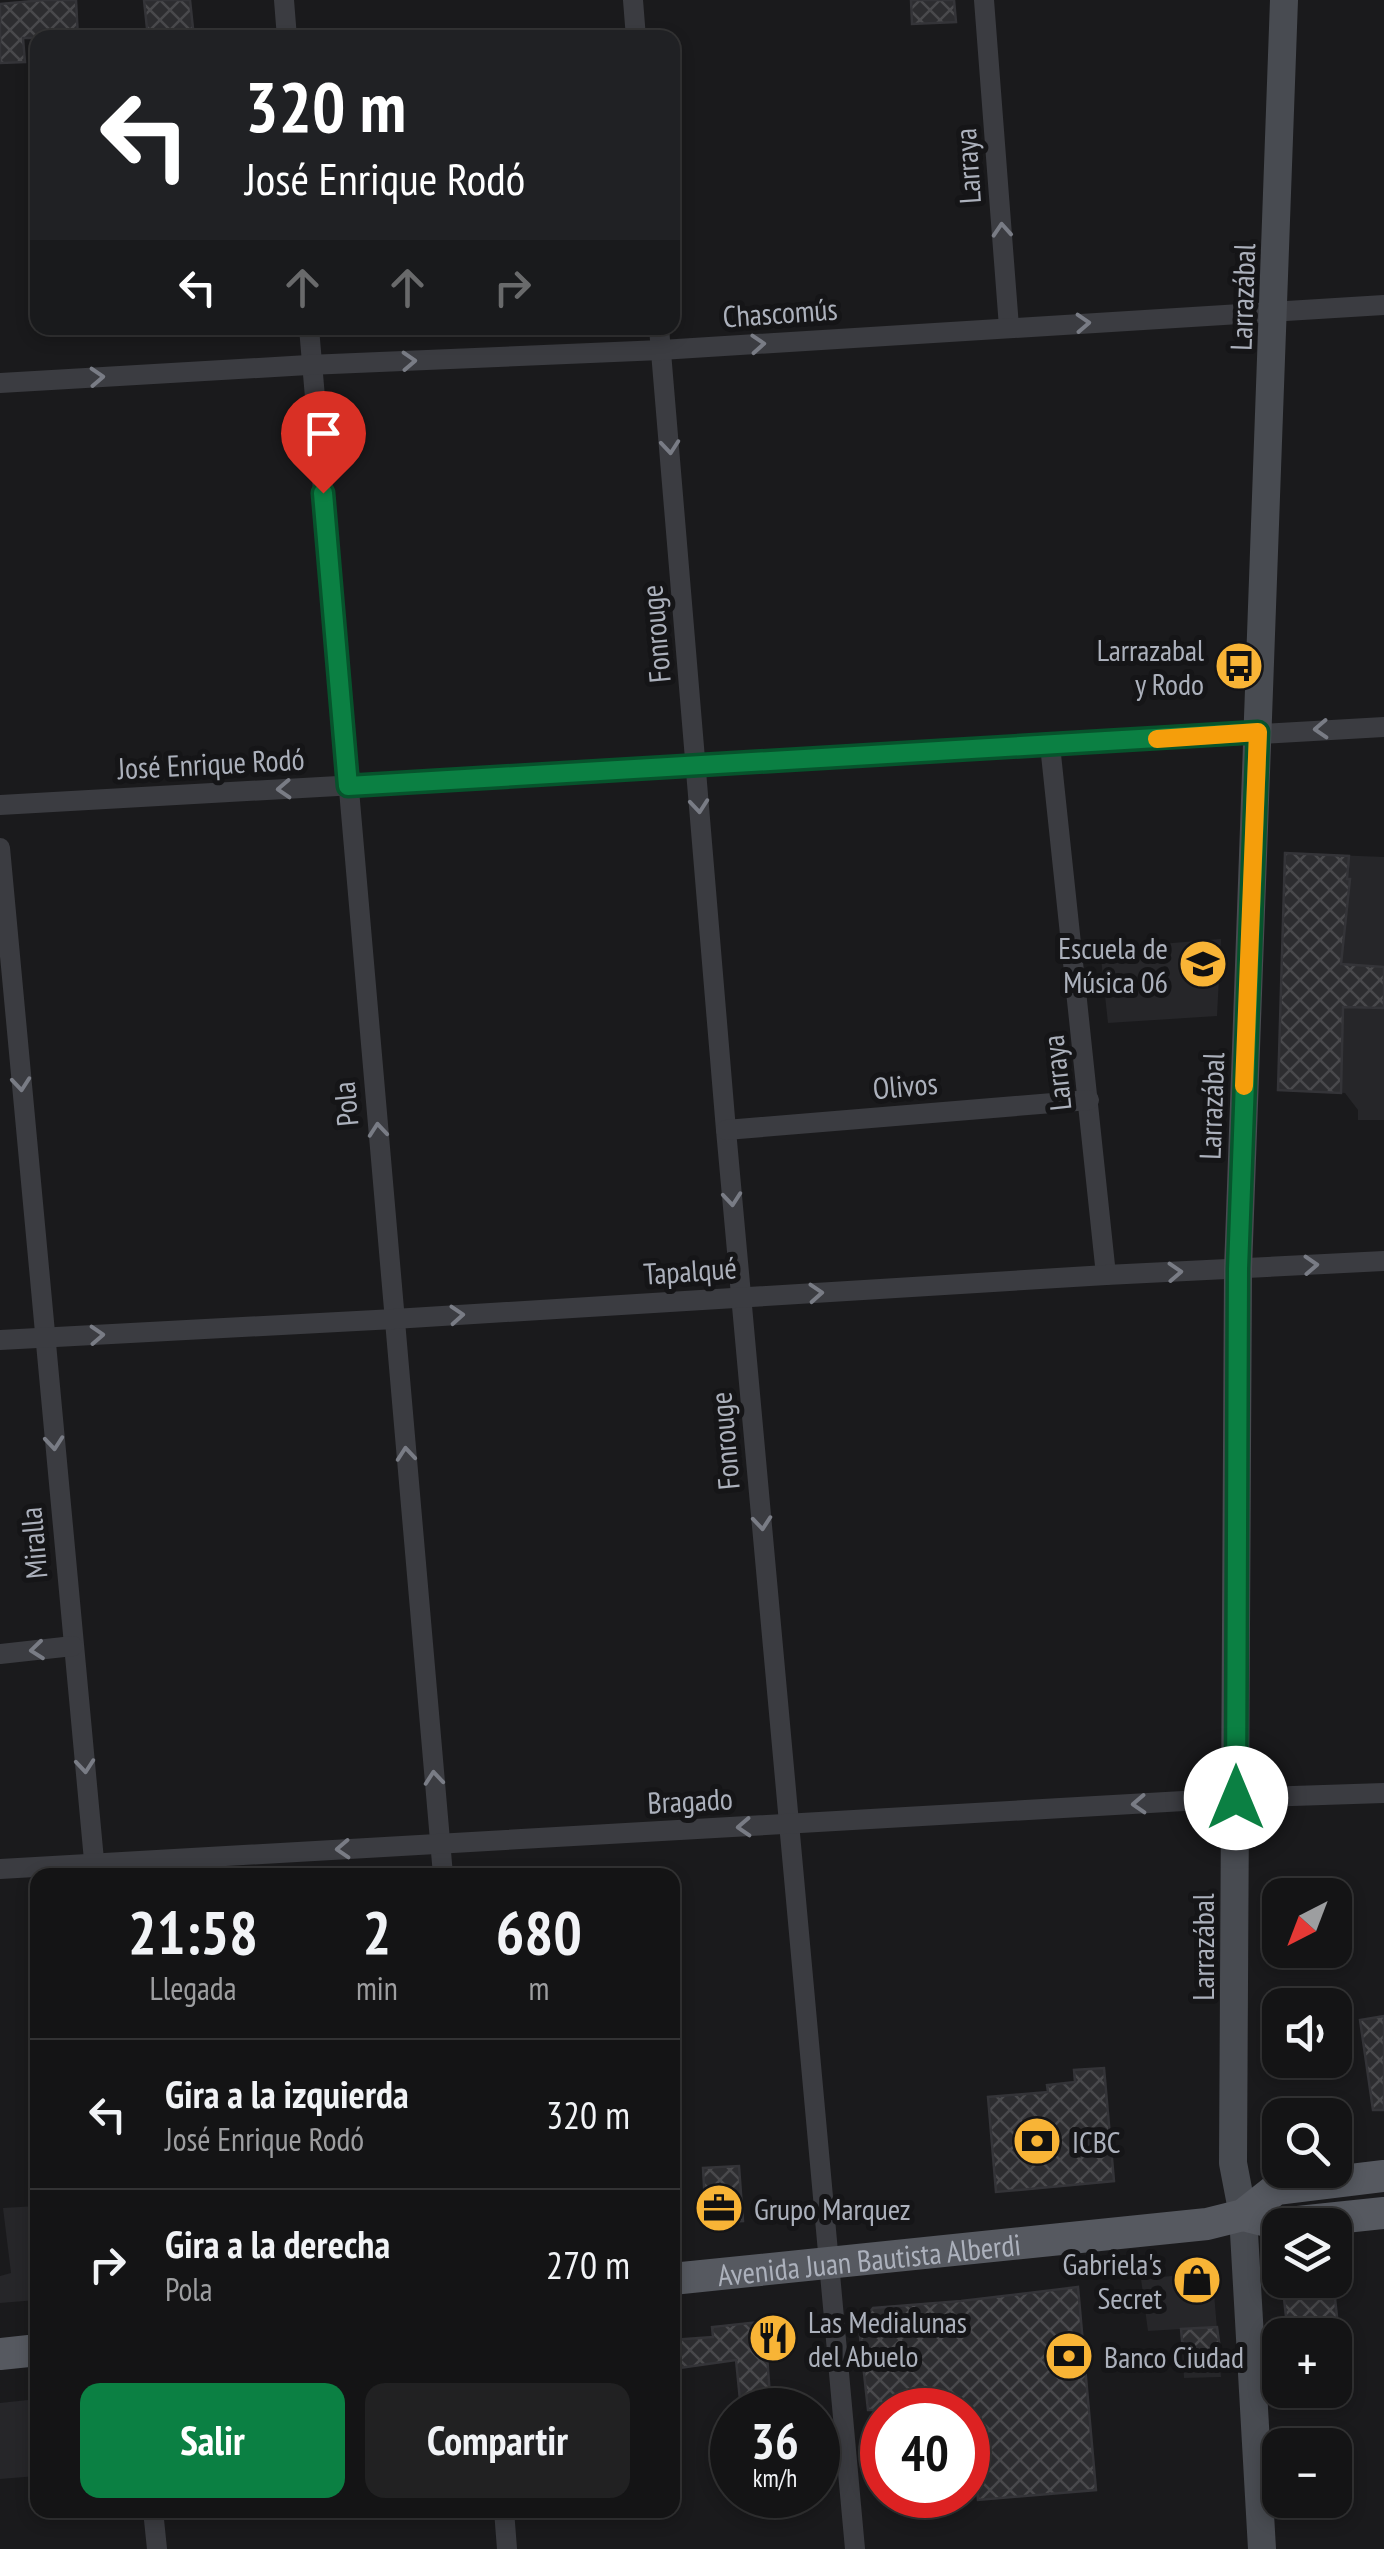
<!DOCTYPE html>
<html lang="es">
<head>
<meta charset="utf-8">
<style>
  :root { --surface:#141415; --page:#212122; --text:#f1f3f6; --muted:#9d9ea0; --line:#333334; --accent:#0b8043 }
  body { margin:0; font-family:"PT Sans Narrow",sans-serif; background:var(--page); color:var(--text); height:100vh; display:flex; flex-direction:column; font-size:38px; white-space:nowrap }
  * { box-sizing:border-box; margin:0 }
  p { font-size:32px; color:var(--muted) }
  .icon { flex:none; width:55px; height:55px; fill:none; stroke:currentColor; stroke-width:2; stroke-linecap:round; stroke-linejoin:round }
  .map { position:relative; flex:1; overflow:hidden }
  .panel { position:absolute; left:30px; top:1868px; width:650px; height:650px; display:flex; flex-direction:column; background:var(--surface); border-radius:20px; box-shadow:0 5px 15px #0003,0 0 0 2px var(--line) }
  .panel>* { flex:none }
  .guide { position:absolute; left:30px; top:30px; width:650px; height:305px; border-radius:20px; box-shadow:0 5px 15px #0003,0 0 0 2px var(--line); background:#202124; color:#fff; overflow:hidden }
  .needle { width:65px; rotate:222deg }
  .buttons { position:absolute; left:1262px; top:1878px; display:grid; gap:20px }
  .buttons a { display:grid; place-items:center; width:90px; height:90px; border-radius:20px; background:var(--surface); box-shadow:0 5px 15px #0003,0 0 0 2px var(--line); font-size:50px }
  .speed { position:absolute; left:710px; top:2388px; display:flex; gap:20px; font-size:50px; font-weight:700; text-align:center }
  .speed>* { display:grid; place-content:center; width:130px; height:130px; border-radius:50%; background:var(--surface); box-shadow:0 5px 15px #0003,0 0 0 2px var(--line); line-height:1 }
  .speed small { font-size:25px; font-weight:400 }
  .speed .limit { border:15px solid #d22; background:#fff; color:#111 }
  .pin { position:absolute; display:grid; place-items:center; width:85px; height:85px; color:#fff; margin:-102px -42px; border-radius:50% 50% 50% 0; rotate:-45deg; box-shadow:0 0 10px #0007 }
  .pin .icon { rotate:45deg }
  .me { position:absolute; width:110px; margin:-55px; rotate:0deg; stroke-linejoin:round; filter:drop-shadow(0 0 8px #0008) }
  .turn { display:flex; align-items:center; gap:35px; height:210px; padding:0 50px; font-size:45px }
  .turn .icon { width:130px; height:130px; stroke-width:2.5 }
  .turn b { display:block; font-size:70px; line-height:85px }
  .lanes { display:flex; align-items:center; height:95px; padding:0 50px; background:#0003; justify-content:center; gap:50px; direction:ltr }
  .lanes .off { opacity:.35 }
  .eta { display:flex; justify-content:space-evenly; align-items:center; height:170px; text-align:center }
  .eta b { font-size:60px; font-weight:600; line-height:70px }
  .button { display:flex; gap:20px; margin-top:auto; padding:20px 50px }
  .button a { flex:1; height:115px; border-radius:20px; background:var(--accent); color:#fff; font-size:40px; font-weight:600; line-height:115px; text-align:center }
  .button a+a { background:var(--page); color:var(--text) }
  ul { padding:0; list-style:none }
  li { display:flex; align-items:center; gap:30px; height:150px; padding:0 50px; border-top:2px solid var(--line) }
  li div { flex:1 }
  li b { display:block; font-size:38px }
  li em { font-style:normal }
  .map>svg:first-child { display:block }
</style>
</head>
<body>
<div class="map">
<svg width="1384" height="2549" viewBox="0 0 1384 2549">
  <defs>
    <pattern id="building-cross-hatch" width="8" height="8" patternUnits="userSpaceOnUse" patternTransform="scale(2.5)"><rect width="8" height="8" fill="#2d2d30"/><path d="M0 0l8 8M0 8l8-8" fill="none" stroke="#49494c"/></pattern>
  </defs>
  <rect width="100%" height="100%" fill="#1a1a1c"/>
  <g fill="#262629">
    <path d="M1285,853l99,4v263h-26v-10l-13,-17 -67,-3z"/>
    <path d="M1221,939l-4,77 -109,7 -8,-74z"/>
    <path d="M37,2206v94l-37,3v-27l11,-3 -8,-65z"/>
    <path d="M1202,2273l11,8 8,96 -37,1 -3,-49 -33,2 -7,-52z"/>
    <path d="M37,2399v77l-37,3v-76z"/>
  </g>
  <g fill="url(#building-cross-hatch)" stroke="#343438" stroke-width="2.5">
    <path d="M44,0h32l2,38h-55l2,24 -25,1v-59z"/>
    <path d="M144,0h46l4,38h-46z"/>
    <path d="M911,0h43l2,22 -44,2z"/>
    <path d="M1285,853l64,3 -2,23h3l-9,85 43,3v41l-41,-1 -2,86 -63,-3z"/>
    <path d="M1384,2016v94h-11l-13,-90z"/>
    <path d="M1104,2068l10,113 -118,11 -8,-95 60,-5 -1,-7 28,-3 -1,-12z"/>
    <path d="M739,2166l4,55 -37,2 -3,-55z"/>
    <path d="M1282,2280h51l6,55h-51z"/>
    <path d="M1078,2287l18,203 -118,10 -8,-94 -45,4h-57l-9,-83 14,-19 88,-7z"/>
    <path d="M779,2320l4,34 -16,1 4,55h-30l-5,-50 -64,9v-29l41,-3 -1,-10z"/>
    <path d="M1217,2327l3,22 -37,2 -2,-22z"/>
  </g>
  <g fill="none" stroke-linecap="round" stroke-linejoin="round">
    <g stroke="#3b3c41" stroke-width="20">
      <path d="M284,0l3,38"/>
      <path d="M633,0l3,38"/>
      <path d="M984,0l25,327"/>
      <path d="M309,328l134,1547"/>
      <path d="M659,328l67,802 129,1419"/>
      <path d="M0,383l308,-18 353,-15 723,-45"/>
      <path d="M1050,745l56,530"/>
      <path d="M0,805l1384,-78"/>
      <path d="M0,848l95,1023"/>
      <path d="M726,1130l363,-30"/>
      <path d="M0,1340l394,-21 712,-44 278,-14"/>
      <path d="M0,1654l73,-8"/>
      <path d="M0,1869l1236,-71 148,-5"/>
      <path d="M153,2510l4,39"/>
      <path d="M504,2510l3,39"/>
    </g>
    <path stroke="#484b51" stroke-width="28" d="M1262,2549l-19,-334 -10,-52 5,-894 46,-1269"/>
    <g stroke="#565960" stroke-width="32">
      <path d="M1243,2215l36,9 105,-11"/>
      <path id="s1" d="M672,2279l535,-55 36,-9 33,-26 108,-13"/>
      <path d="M0,2354l38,-4"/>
    </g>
  </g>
  <defs><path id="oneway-chevron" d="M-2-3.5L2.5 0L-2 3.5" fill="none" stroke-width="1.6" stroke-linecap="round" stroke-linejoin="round" transform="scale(2.5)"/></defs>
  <g stroke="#797c85">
    <use href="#oneway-chevron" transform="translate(1002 230) rotate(-94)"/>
    <use href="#oneway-chevron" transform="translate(1083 323) rotate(-3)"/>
    <use href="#oneway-chevron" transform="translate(758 344) rotate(-4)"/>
    <use href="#oneway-chevron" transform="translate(409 361) rotate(-3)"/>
    <use href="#oneway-chevron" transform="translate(97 377) rotate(-3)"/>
    <use href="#oneway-chevron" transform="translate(670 447) rotate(85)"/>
    <use href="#oneway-chevron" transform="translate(1321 729) rotate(177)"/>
    <use href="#oneway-chevron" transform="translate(284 789) rotate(177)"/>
    <use href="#oneway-chevron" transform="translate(699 806) rotate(85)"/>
    <use href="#oneway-chevron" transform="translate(21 1084) rotate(85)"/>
    <use href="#oneway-chevron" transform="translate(378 1130) rotate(-95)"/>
    <use href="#oneway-chevron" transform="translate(732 1199) rotate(85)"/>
    <use href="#oneway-chevron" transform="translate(1311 1265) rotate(-3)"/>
    <use href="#oneway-chevron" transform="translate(1175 1272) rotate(-3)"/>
    <use href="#oneway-chevron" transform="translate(816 1293) rotate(-4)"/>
    <use href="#oneway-chevron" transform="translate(457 1315) rotate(-4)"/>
    <use href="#oneway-chevron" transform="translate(97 1335) rotate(-3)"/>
    <use href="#oneway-chevron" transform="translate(54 1443) rotate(85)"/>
    <use href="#oneway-chevron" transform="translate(406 1454) rotate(-95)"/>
    <use href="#oneway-chevron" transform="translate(762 1523) rotate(85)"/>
    <use href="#oneway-chevron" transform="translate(37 1650) rotate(174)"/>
    <use href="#oneway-chevron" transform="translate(85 1766) rotate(85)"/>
    <use href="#oneway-chevron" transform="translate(434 1778) rotate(-95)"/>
    <use href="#oneway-chevron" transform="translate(1139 1804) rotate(177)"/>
    <use href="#oneway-chevron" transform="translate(744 1827) rotate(177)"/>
    <use href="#oneway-chevron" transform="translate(343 1849) rotate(177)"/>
  </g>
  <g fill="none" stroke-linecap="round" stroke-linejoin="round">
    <g stroke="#07532c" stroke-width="25">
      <path id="route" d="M323,493l25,293 910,-54 -20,537 -2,529"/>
    </g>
    <use href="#route" stroke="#0b8043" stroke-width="18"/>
    <path stroke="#f59e0b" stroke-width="18" d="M1157,739l101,-7 -14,354"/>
  </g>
  <defs>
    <g id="bus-disc" transform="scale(2.5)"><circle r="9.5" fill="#f8b436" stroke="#151517"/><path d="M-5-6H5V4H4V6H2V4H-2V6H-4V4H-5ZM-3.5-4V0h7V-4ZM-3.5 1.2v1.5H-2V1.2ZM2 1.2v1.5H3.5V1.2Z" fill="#111"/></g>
    <g id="school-disc" transform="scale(2.5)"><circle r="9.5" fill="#f8b436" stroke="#151517"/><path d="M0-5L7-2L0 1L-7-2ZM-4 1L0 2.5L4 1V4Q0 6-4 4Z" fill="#111"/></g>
    <g id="bank-disc" transform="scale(2.5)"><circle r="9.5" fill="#f8b436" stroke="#151517"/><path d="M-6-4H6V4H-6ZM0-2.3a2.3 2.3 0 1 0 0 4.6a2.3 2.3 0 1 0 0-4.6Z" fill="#111"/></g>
    <g id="office-disc" transform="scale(2.5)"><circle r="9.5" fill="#f8b436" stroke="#151517"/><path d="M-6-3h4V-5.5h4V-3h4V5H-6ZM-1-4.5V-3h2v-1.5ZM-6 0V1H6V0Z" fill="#111"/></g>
    <g id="shop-disc" transform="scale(2.5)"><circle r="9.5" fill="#f8b436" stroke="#151517"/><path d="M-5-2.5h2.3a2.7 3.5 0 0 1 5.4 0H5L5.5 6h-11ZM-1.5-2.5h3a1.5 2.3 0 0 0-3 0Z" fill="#111"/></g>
    <g id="restaurant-disc" transform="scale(2.5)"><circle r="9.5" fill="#f8b436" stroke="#151517"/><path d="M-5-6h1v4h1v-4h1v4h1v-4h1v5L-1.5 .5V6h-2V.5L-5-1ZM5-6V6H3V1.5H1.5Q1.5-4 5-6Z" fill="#111"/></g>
  </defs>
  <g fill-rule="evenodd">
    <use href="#bus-disc" x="1239" y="666"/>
    <use href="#school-disc" x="1203" y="964"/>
    <use href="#bank-disc" x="1037" y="2141"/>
    <use href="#office-disc" x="719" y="2208"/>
    <use href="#shop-disc" x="1197" y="2280"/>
    <use href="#restaurant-disc" x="773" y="2338"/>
    <use href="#bank-disc" x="1069" y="2356"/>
  </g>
  <g text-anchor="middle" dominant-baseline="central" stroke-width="10" stroke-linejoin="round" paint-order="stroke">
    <g font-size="30" fill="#acb1bc" stroke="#151517">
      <text transform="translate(967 166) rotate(-94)">Larraya</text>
      <text transform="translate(1242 297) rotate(-88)">Larrazábal</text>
      <text transform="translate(780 312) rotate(-4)">Chascomús</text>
      <text transform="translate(655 634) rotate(-95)">Fonrouge</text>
      <text transform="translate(211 763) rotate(-3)">José Enrique Rodó</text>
      <text transform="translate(1056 1073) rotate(-96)">Larraya</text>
      <text transform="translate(905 1085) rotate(-5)">Olivos</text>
      <text transform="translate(345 1104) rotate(-95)">Pola</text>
      <text transform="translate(1211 1106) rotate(-88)">Larrazábal</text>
      <text transform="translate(690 1270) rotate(-4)">Tapalqué</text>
      <text transform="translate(724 1441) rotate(-95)">Fonrouge</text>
      <text transform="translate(33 1543) rotate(-95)">Miralla</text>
      <text transform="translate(690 1800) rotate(-3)">Bragado</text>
      <text transform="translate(1202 1947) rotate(-90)">Larrazábal</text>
      <text stroke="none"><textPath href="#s1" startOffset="198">Avenida Juan Bautista Alberdi</textPath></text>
    </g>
    <g font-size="30" fill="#acb1bc" stroke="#151517" text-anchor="start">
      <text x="1204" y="649" text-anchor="end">Larrazabal<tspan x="1204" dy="34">y Rodo</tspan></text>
      <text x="1168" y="947" text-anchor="end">Escuela de<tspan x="1168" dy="34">Música 06</tspan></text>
      <text x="1072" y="2141">ICBC</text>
      <text x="754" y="2208">Grupo Marquez</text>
      <text x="1162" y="2263" text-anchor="end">Gabriela's<tspan x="1162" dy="34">Secret</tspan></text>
      <text x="808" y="2321">Las Medialunas<tspan x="808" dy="34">del Abuelo</tspan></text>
      <text x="1104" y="2356">Banco Ciudad</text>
    </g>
  </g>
</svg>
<div class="buttons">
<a><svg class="needle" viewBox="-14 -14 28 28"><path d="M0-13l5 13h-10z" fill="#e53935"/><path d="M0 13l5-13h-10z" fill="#9d9ea0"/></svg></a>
<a><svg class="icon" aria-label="sound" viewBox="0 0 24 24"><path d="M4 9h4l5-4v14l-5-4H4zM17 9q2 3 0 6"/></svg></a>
<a><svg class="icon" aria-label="search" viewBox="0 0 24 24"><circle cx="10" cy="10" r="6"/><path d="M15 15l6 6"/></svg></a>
<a><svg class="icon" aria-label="layers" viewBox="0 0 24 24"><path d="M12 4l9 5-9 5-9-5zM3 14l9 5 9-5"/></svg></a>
<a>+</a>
<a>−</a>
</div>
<div class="speed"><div>36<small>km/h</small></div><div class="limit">40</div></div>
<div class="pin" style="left:323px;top:493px;background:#d93025"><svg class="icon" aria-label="arrive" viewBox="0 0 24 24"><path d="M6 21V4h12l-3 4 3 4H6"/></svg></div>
<svg class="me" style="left:1236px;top:1798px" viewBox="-20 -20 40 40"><circle r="19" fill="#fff"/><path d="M0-13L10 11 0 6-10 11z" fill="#0b8043"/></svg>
<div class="guide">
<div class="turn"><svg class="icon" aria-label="left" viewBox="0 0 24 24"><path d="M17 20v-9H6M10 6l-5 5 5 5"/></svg><div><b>320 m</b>José Enrique Rodó</div></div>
<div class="lanes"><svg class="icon" aria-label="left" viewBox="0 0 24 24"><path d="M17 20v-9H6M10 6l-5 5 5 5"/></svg><svg class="icon off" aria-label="ahead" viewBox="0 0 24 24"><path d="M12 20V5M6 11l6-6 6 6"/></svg><svg class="icon off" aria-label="ahead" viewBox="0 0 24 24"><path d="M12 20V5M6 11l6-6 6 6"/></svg><svg class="icon off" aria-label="right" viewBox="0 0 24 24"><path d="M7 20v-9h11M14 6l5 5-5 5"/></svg></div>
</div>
<section class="panel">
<div class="eta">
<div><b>21:58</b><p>Llegada</p></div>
<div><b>2</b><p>min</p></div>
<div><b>680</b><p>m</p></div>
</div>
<ul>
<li><svg class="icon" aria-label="left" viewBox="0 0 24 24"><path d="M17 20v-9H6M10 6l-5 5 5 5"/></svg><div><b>Gira a la izquierda</b><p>José Enrique Rodó</p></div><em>320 m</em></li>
<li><svg class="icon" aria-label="right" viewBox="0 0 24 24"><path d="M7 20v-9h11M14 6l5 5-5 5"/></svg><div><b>Gira a la derecha</b><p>Pola</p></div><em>270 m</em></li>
</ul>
<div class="button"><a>Salir</a><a>Compartir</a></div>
</section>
</div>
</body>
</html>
